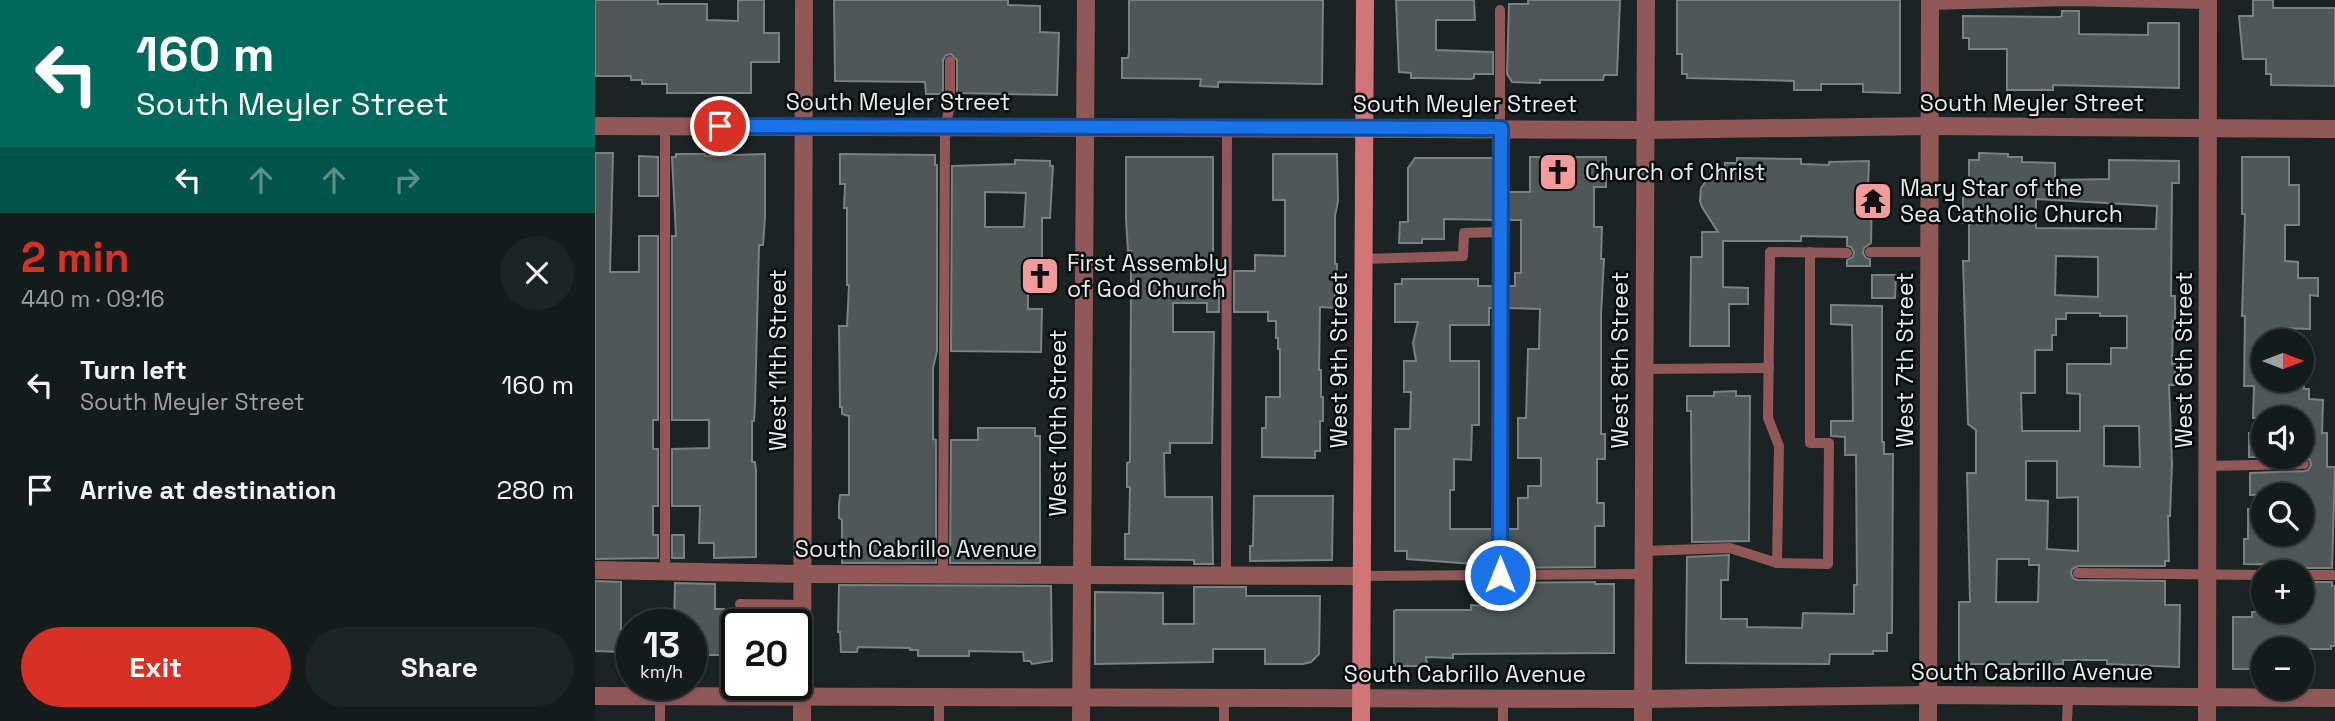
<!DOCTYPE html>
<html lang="en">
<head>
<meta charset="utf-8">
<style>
  :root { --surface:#151a1a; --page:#1e2323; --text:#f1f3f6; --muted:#9da1a2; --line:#343839; --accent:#d93025 }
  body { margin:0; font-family:"Space Grotesk",sans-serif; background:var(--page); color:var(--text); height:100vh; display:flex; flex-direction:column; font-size:26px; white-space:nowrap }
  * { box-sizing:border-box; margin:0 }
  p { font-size:23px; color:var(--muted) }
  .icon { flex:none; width:38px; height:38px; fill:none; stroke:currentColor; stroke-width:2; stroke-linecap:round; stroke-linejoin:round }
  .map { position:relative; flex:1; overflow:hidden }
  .panel { display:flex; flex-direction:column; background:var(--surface); width:595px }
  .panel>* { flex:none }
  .banner { background:#00695c; color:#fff; overflow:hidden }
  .needle { width:46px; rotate:90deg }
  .controls { position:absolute; left:1656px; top:329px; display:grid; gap:14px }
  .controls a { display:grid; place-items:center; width:63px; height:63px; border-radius:50%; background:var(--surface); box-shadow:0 2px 5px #0004,0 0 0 2px var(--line); font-size:35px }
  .speed { position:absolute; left:21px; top:609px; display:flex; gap:14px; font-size:35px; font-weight:700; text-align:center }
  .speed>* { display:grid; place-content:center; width:91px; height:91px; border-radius:50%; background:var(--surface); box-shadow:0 2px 5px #0004,0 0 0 2px var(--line); line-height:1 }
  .speed small { font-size:18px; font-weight:400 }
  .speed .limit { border:4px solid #111; border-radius:10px; background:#fff; color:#111 }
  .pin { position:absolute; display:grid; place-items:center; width:60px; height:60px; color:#fff; margin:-30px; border:4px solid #fff; border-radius:50%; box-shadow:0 2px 7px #0007 }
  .me { position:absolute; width:77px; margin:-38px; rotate:0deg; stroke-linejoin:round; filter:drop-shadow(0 0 5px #0008) }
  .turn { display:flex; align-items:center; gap:24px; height:147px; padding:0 21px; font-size:32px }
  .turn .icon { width:91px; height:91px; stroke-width:2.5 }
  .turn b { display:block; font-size:49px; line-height:60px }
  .lanes { display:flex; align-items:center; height:66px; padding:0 21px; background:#0003; justify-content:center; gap:35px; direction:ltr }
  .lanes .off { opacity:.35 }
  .round { display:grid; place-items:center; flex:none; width:74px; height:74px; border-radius:37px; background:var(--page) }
  .overview { display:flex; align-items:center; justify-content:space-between; height:119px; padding:0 21px }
  h1 { font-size:42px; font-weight:800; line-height:52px; color:var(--accent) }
  .primary-button { display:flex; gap:14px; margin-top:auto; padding:14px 21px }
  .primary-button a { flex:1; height:80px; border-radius:42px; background:var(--accent); color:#fff; font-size:28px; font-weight:800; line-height:80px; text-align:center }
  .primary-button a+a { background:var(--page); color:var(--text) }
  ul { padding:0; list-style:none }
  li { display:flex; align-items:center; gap:21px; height:105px; padding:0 21px }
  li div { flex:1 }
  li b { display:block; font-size:26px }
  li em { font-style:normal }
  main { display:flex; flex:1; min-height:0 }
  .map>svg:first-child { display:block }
</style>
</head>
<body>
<main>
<section class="panel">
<div class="banner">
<div class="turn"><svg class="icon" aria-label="left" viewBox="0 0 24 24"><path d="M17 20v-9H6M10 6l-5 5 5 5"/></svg><div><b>160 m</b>South Meyler Street</div></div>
<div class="lanes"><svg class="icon" aria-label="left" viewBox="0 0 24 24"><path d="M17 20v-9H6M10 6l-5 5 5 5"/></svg><svg class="icon off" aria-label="ahead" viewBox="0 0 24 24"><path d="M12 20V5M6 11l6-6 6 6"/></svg><svg class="icon off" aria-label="ahead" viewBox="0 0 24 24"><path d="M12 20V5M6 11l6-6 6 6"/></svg><svg class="icon off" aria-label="right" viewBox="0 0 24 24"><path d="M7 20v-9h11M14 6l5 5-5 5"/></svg></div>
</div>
<div class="overview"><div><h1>2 min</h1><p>440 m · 09:16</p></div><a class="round"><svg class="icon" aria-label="close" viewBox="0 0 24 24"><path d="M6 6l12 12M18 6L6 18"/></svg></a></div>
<ul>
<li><svg class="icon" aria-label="left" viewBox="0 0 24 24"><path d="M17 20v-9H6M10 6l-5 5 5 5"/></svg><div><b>Turn left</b><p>South Meyler Street</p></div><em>160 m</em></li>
<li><svg class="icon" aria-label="arrive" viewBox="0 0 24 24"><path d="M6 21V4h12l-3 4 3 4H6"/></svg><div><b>Arrive at destination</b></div><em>280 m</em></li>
</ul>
<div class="primary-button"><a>Exit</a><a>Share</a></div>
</section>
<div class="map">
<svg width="1740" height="721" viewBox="0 0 1740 721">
  <rect width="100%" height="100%" fill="#1c2323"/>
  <g fill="#4f5757" stroke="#798181" stroke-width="2" fill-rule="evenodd">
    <path d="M0,0h63v4h49v16l31,1v-21h26v33h15v29h-28v31h-84v-9h-25v-4h-11v-4h-36z"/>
    <path d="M239,0h174v5l32,1v26l19,1 -2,62 -100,-2v-33l-6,-6 -5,1 -3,5v33l-3,1h-14l-1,-12 -90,-1z"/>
    <path d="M534,0h194l-1,84 -104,-2v5l-18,-1 1,-7 -79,-1v-20h6l1,-5z"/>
    <path d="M801,0h78l1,20h-39v30l57,2v22h-19v4l-3,1 -53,-1h-7v-5l-12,-1z"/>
    <path d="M933,0h92l-3,75h-13l-1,5h-63v3l-28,-1 -5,-8 2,-70h19z"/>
    <path d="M1082,0h223v93l-37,-1v-8h-42v6h-27v-9l-107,-3v-4h-5v-20h-5z"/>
    <path d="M1658,0h20v8h62v78l-64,-1v-11h-5v-15h-23l-4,-43h14z"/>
    <path d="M1467,11h17v23l69,1v-12h31v65l-126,-3v5h-46v-41h-38v-11h-6v-22l97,1 2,-1z"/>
    <path d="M0,153h18l-3,119h29v-36h19v184h-5v29h5v57h-5v29h5v23l-63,1z"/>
    <path d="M1384,153l29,1v3h14v5l33,1v17l54,-1v-19l70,1v22h-7l-1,113h4v25h-2l-1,43h3v21h-6l3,79 -2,52h-2l1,45h-4v5h-87l-6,3 -1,5 3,5 4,1 87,1v24h15l-1,62 -72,-3v-4h-44v4h-104v-62h11l-3,-129h9v-43l-8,-6 -5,-163h6v-38h-6v-26h6v-37h10zM1441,199l121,7 -1,23 -120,-1zM1461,256l42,1v40l-43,-2zM1471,313h34v3h27v32h-16v16h-44v29l13,1v37h-58l-1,-38h14v-43h17v-15h4v-16h10zM1509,426h35l1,41 -36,-1zM1431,461h31v37l21,-1v54l-31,-2 1,-48 -22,-1zM1402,559h32v6h10l-1,37h-42z"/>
    <path d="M81,154h29v2l60,-2v63l-2,28h-4l-4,160 -1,16h-2v41h3l1,8v87l-42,1v-15h-15l1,-37h-28v-57l37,-1v-28h-37v-184h4l-4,-79h4z"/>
    <path d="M245,154l95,1v10h2v186l-4,17v71l3,1v123h-94v-43l-3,-2v-14l1,-9h9v-79l-7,-2v-7h-2l-1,-81h8l2,-41h-2v-77h-3l1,-24h-5z"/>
    <path d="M678,154h64l1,47 -3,15v48h2v26h-2v18l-15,-1 -1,63h2v27h2v24h-3v30h-5v7l-53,-1v-29h4v-31h14v-48h-2v-11h-2v-17h-8v-9h-34v-41h21v-16l30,1v-56h-12z"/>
    <path d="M44,156l19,1v39h-19z"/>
    <path d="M531,157h87v114h6v41h-12v-9h-34v29h41l-2,111h-42v10h-6l1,44h47l1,67h-19v-4l-69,-1v-25h4l1,-47h-3v-24l3,-1 1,-171v-40h-3l-2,-32z"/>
    <path d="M935,157h76v30h-12v40h8l-1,32h3l-3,55v120h4v25h-8v44h7v23h-9v41l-88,1v-39h11v-31h10v-12h13v-28h-23v-40h8l2,-69h11l1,-40 -33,-1v-22h8v-13h6v-53h-14v-28h23z"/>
    <path d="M1647,157h47v28h10v40h-14v36l13,1v16h20v18l-8,-1v34l-28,-1v13h-19v39h18v4l23,1v4h5v10l14,1 -1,33h5v34h8l-3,101h-31v-3l-57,-1v-25h4v-30h15v30h38v-44h-51v-22l54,-2 4,-1 3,-5 -1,-5 -6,-3v-29h-3v-10h-48l1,-32h-10l1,-70h-3l3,-102h-3z"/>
    <path d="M820,158h78v62l-49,-1v20h-22v4h-23l1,-21h8v-54z"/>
    <path d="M1142,158l64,1v5l28,1v-3l40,-1 -1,25h4l-1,57 -7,5 -1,5 3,5 4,1v7h-23v-6l6,-3 1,-5 -3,-5 -4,-1v-9l-46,-1v5h-78v46l25,1v16h-19v42h-39l1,-89h11v-25h16l-16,-25 -2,-6 1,-13 9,-12v-9h15v-4h12z"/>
    <path d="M420,160l35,1v5h3l-3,52h-8v41h-14v50h14l-1,43 -90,-1 1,-185 63,-2zM390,192l41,1 -2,34h-39z"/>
    <path d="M1277,275h24l-1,23h-23z"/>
    <path d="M807,279h76v7h15v22h-4v17h-39v36h29v64h-7l-1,35 -17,-1v31h-4v39h43v39h-6v-3l-80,-6v-8h-12v-122h15l1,-37h-7v-31h12l-3,-18 5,-21h-23v-38h7z"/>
    <path d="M1236,305l51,1v136h2v12h9l-1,179h-5v18h-14v3h-43l-1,10 -143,-1 1,-106 42,-2 -1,25h-7v39h26v8l55,1 1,-15 51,1v-29h3l-1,-130h-11v-18l-14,-1v-15h22l-1,-96 -21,-1z"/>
    <path d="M1141,391v5h14l-1,145 -57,1 -1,-131h-4v-15h27v-4z"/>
    <path d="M383,428h57v8h5v127h-90l1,-123h27z"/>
    <path d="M1654,433h14v24h32h-46z"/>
    <path d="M659,496h79l-1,64 -82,1v-15h3z"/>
    <rect x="77" y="535" width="12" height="23"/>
    <path d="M0,581l26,1v70l-26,-1z"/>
    <path d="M1000,582v2h19v69l-161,1v4l-27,-1 1,7 -4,2h-26l-3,-3v-52l2,-1h75v-5l15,1 1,-23z"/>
    <path d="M1706,582h31v4h3v60h-4v3h-68v20h-30v-52h19v-5l49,-1z"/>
    <path d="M80,583l40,1v25h9v9h13v37h-46v-30h-17z"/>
    <path d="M244,585l212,1 1,75 -20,3 -2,-3h-6l-1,-9 -54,-1v5h-51v-6h-8v-2l-52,-1 -1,5h-16l-1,-20h-2z"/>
    <path d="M599,587h52v9h74l-1,58 -8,8 -8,2h-38v-15h-52v13l-118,2v-72l68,1v31h31z"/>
  </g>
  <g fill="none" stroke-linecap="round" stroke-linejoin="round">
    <g stroke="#915858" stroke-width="10">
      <path d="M1335,5l139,-4 139,3"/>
      <path d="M905,10v565"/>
      <path d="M70,126v446"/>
      <path d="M1275,252h60"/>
      <path d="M769,259l99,-3 1,-23 37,-1"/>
      <path d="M1050,369l124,-1"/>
      <path d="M1613,466l96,-2"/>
      <path d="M1049,551l86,-3 47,15 2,-117 -11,-28 2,-166 77,1"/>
      <path d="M1182,563l51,1 1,-121h-19v-191"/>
      <path d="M1483,573l185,2"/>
      <path d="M348,574l2,-447 5,-21v-45"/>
      <path d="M631,575l1,-448"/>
      <path d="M1706,575h34"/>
      <path d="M767,576l282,-2"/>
      <path d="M145,604l62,1"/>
      <path d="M55,625v-7"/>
      <path d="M65,696v25"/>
      <path d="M908,699v22"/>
      <path d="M344,721v-25"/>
      <path d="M629,721v-24"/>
      <path d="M1472,721l1,-23"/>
    </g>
    <g stroke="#915858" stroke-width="18">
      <path d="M0,126l1050,4 285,-4 405,3"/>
      <path d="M0,570l207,4 560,2"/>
      <path d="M207,721l2,-721"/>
      <path d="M486,721l5,-721"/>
      <path d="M1048,721l3,-721"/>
    </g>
    <g stroke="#915858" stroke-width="18">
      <path d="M0,696l1048,3 285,-4 407,3"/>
      <path d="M1333,721l2,-721"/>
      <path d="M1612,721l1,-721"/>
    </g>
    <path stroke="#d17577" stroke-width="18" d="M766,721l4,-721"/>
  </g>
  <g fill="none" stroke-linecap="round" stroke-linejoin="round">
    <g stroke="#114b97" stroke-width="18">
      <path id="route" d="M125,126l781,2 -1,447"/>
    </g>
    <use href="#route" stroke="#1a73e8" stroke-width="12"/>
  </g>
  <defs>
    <g id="church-square" transform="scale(2.0125)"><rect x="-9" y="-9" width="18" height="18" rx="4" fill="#f59b9c" stroke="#090c0c"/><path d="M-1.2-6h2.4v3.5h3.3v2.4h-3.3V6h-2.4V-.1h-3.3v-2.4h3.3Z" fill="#111"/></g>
    <g id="temple-square" transform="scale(2.0125)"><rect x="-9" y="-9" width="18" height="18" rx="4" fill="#f59b9c" stroke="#090c0c"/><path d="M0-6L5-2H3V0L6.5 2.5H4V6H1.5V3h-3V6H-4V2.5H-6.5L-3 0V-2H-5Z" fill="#111"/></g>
  </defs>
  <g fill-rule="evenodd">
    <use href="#church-square" x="963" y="172"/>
    <use href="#temple-square" x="1278" y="201"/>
    <use href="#church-square" x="445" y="276"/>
  </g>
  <g text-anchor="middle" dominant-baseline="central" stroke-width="5" stroke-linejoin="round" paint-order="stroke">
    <g font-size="23" fill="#e8ecec" stroke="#090c0c">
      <text x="303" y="102">South Meyler Street</text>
      <text x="1437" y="103">South Meyler Street</text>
      <text x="870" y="104">South Meyler Street</text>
      <text transform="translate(183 360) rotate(-90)">West 11th Street</text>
      <text transform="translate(744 360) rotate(-90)">West 9th Street</text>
      <text transform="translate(1025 360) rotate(-90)">West 8th Street</text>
      <text transform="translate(1310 360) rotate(-90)">West 7th Street</text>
      <text transform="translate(1589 360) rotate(-90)">West 6th Street</text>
      <text transform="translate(463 423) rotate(-90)">West 10th Street</text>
      <text x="321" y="549">South Cabrillo Avenue</text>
      <text x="1437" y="672">South Cabrillo Avenue</text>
      <text x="870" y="674">South Cabrillo Avenue</text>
    </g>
    <g font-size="23" fill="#e8ecec" stroke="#090c0c" text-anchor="start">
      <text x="990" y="172">Church of Christ</text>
      <text x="1305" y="188">Mary Star of the<tspan x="1305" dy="26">Sea Catholic Church</tspan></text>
      <text x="472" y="263">First Assembly<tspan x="472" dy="26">of God Church</tspan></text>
    </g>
  </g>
</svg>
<div class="controls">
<a><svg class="needle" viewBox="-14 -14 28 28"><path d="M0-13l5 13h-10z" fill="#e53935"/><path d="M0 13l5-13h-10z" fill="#9da1a2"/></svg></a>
<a><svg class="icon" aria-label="sound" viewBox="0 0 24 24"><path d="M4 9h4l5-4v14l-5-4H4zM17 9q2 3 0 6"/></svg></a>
<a><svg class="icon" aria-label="search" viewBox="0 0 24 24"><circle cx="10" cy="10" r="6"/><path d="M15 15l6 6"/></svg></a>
<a>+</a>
<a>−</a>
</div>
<div class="speed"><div>13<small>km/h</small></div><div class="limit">20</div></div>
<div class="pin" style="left:125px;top:126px;background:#d93025"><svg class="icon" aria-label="arrive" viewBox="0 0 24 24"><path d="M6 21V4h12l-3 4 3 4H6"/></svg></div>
<svg class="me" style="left:905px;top:575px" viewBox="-20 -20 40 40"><circle r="17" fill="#1a73e8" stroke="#fff" stroke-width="3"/><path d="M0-11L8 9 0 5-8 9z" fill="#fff"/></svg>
</div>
</main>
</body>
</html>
